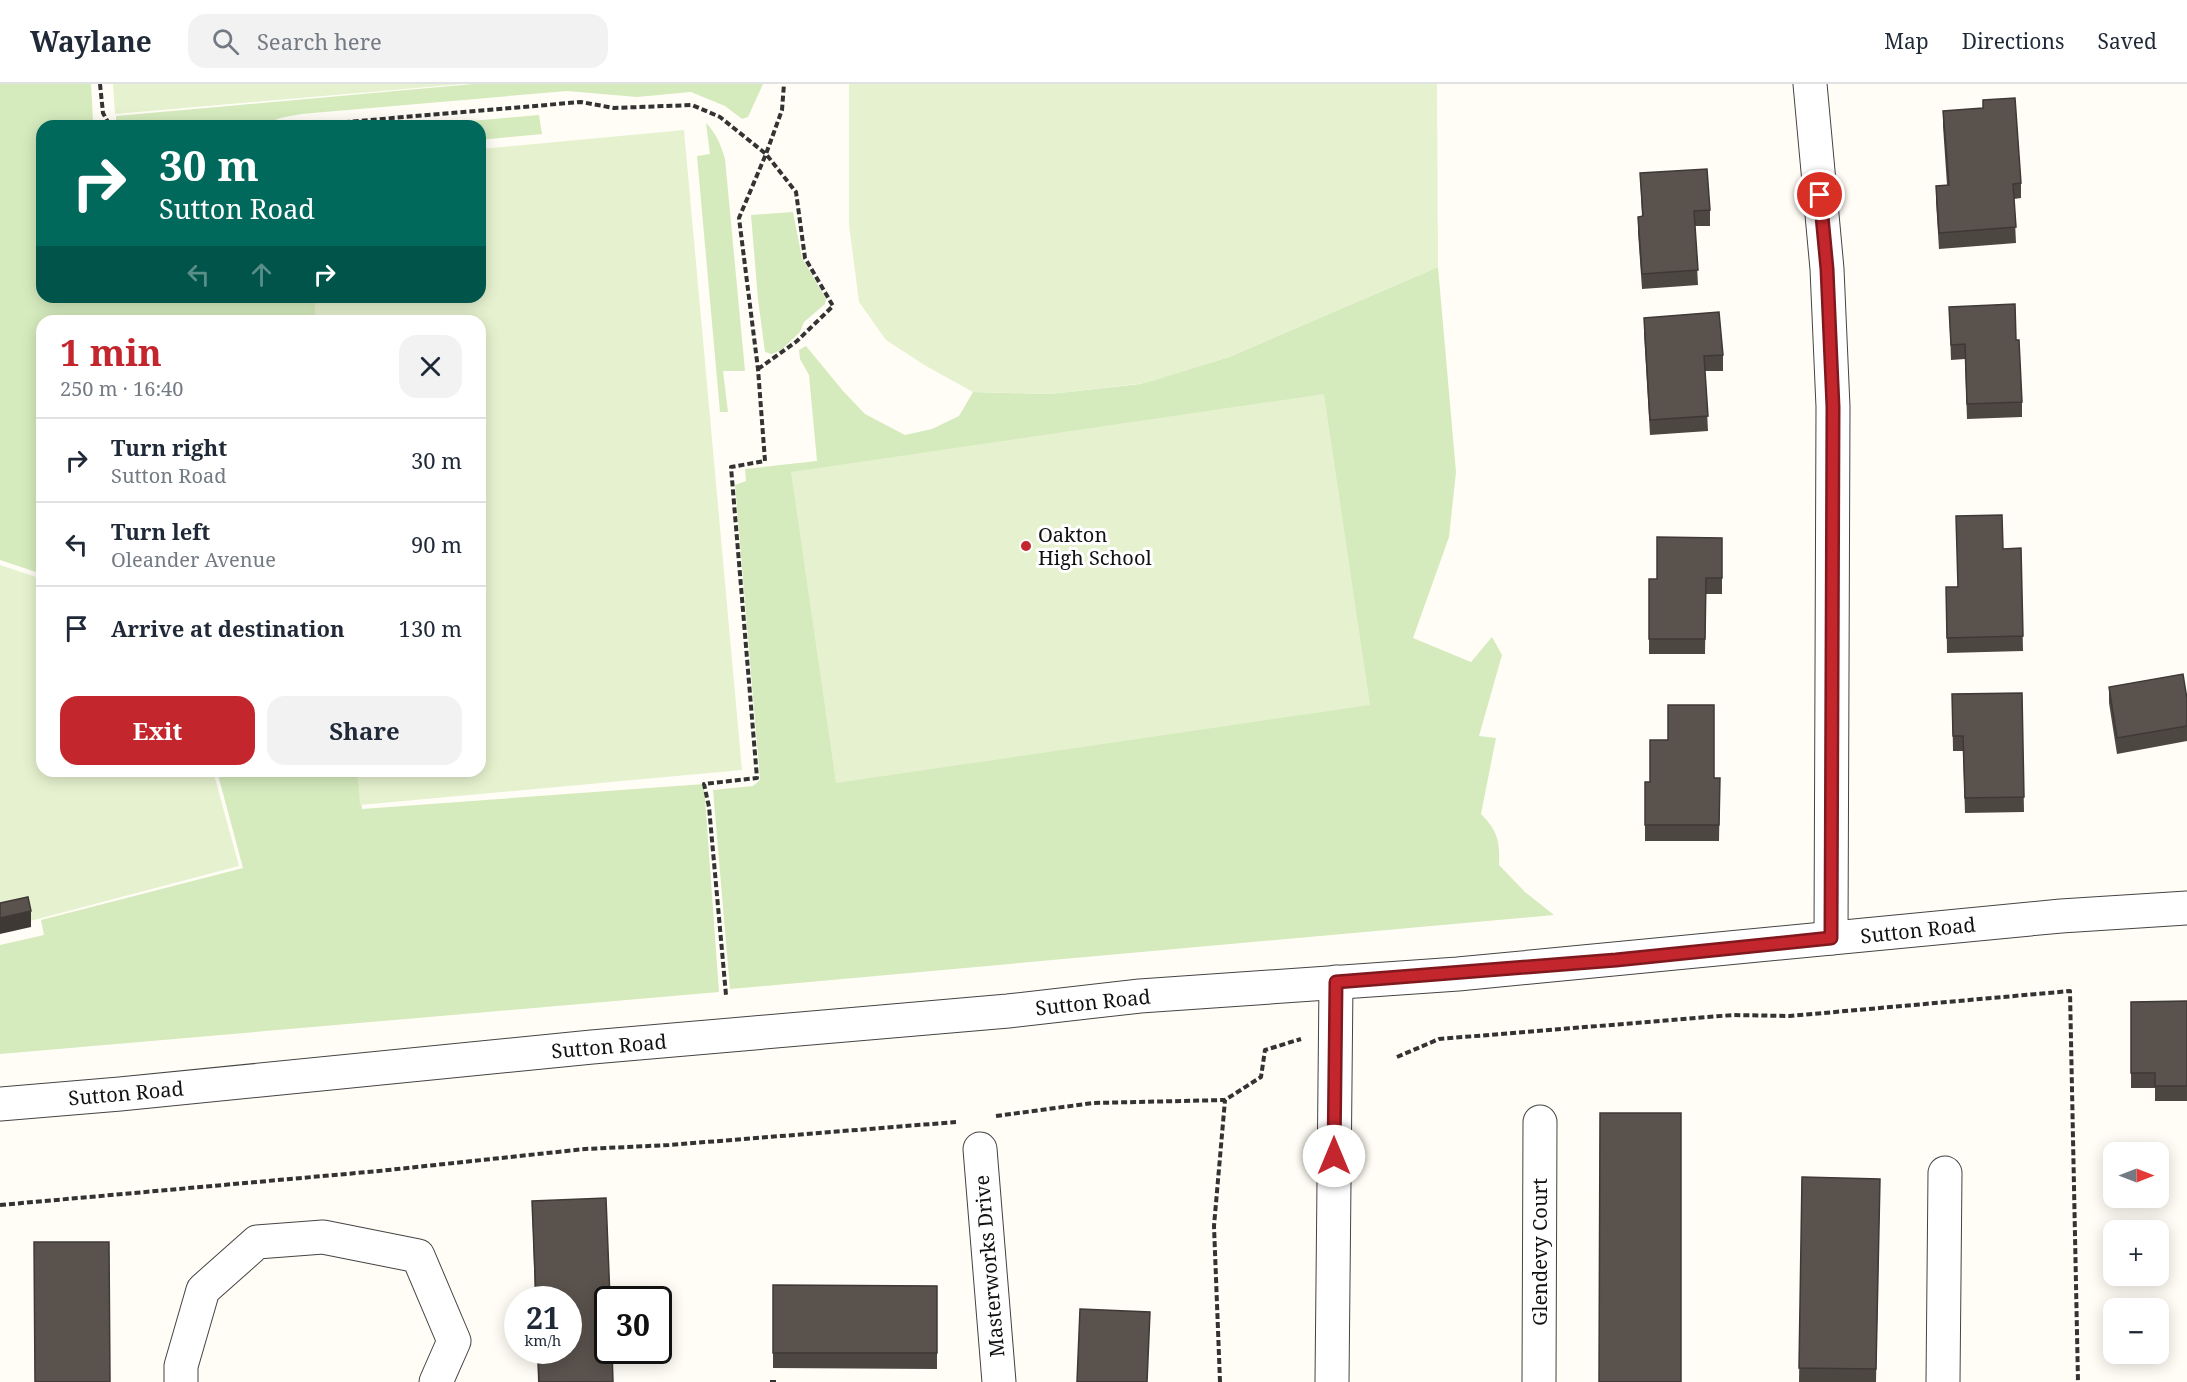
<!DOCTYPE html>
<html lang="en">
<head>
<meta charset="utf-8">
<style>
  :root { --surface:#fff; --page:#f2f2f3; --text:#1f2937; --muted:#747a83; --line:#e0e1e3; --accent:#c4262e }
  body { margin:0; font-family:"Noto Serif",serif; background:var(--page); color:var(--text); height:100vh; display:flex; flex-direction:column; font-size:22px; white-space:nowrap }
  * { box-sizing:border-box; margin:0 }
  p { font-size:20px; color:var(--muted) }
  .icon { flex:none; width:33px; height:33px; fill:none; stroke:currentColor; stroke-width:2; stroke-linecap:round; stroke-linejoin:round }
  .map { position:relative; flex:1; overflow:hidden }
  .details { position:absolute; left:36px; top:231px; width:450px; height:462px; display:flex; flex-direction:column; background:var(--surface); border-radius:18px; box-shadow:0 3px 15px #0003 }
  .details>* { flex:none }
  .guide { position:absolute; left:36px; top:36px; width:450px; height:183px; border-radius:18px; box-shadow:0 3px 15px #0003; background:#00695c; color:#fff; overflow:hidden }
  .needle { width:39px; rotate:90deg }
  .buttons { position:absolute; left:2103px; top:1058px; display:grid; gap:12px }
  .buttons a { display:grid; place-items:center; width:66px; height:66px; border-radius:12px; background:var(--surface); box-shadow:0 3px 15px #0003; font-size:30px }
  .speed { position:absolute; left:504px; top:1202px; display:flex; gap:12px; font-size:30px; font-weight:700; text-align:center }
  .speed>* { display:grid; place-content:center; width:78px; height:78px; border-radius:50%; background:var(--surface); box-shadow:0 3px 15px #0003; line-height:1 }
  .speed small { font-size:15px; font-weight:400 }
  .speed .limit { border:3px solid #111; border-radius:9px; background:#fff; color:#111 }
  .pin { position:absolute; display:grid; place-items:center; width:51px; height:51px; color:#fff; margin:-26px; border:3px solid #fff; border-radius:50%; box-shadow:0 2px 6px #0007 }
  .me { position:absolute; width:66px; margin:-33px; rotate:0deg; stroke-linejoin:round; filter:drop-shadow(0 0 4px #0008) }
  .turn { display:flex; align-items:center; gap:21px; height:126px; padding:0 24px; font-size:27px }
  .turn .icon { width:78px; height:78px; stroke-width:2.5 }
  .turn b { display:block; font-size:42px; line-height:51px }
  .lanes { display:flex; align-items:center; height:57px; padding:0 24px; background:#0003; justify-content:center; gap:30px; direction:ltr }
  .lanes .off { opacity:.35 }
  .round { display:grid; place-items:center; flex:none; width:63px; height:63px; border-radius:18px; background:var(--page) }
  .overview { display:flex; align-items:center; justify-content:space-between; height:102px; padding:0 24px }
  h1 { font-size:36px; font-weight:700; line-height:45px; color:var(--accent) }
  .button { display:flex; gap:12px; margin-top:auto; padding:12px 24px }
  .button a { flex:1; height:69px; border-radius:18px; background:var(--accent); color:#fff; font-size:24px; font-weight:700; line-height:69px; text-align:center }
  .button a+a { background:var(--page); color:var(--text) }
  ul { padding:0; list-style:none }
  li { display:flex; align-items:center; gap:18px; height:84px; padding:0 24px; border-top:2px solid var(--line) }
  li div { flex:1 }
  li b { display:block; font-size:22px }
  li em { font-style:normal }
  header { display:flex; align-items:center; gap:36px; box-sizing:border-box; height:84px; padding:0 30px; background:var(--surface); border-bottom:2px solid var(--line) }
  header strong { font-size:28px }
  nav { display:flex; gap:33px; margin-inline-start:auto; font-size:21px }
  .search { width:420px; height:54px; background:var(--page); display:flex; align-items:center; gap:15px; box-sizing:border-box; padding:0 21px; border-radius:18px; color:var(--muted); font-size:22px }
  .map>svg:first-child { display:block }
</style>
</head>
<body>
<header>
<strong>Waylane</strong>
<div class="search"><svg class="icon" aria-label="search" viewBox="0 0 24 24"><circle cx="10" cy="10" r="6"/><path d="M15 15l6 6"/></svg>Search here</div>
<nav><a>Map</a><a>Directions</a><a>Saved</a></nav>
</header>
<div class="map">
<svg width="2187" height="1298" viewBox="0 0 2187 1298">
  <rect width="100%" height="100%" fill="#fffdf5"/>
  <g fill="#d5ebbd">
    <path d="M0,0h91l2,36 3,6h-54v171h274l2,24h-276v253l-42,-14z"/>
    <path d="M473,0h290l-15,33 -6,2 -17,-13 -34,-14 -54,5 -70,-6 -266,23 -21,4 -20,8h-141l-3,-3v-7z"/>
    <path d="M539,31l3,19 -62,6v-14h-64z"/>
    <path d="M706,39c10,10 15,22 19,36l20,212h-22l5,41h-8l-23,-256 13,-2z"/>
    <path d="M793,128l9,46 24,41 -1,5 -21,18 -4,10 -19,18 -9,4 -7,-2 -7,-53 -7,-84z"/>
    <path d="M1438,183l18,205 -7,65 -36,101 58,24 21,-25 10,18 -23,81 17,2 -15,76c17,17 19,28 18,51l26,27 29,23 -824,74 -17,-199 40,-4 7,-6 -25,-295 11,-4 -1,-12 72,-8 -8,-86 -9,-16 -1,-9 7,-4 37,45 22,23 40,21 27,-6 27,-13 14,-24 77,2 90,-10 89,-27z"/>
    <path d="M217,687h141l4,38 342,-25 15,208 -719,62v-109l44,-10 -3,-15 202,-52z"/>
  </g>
  <g fill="#e6f2cf">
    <path d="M113,0h350l-348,30z"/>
    <path d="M849,0h588l1,183 -209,90 -83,26 -96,11 -77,-2 -47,-26 -40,-26 -27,-38 -10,-77z"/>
    <path d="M684,46l58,640 -382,35 -3,-34h123v-450h-164l-2,-24h166v-148z"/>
    <path d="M1324,310l46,311 -534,78 -45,-311z"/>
    <path d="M0,481l42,14v192h171l26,95 -239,63z"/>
  </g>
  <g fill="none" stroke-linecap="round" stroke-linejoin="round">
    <g stroke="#444" stroke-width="35">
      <g id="minor">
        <path d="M1810,0l17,185 6,138 -2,531"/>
        <path d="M980,1065l19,233"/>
        <path d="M181,1298v-16l22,-76 54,-48 66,-5 95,19 36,85 -18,41"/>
        <path d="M1332,1298l4,-400"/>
        <path d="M1539,1298l1,-260"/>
        <path d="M1943,1298l2,-209"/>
      </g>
    </g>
    <g stroke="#444" stroke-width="35">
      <path id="tertiary" d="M0,1020l120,-10 472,-47 416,-36 132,-15 318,-22 603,-58 126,-8"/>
    </g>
    <g stroke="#333" stroke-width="4" stroke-dasharray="6 3" stroke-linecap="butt">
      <path d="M100,0l3,29 7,13"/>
      <path d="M299,42l282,-24 33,6 78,-3 28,12 46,37 -27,64 19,151 7,92 -34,6 26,311 -53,6 5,23 17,188"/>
      <path d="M758,285l39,-28 36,-35 -28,-48 -9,-66 -30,-38 16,-44 2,-26"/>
      <path d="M1397,973l42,-18 294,-24 57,1 280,-25 8,391"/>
      <path d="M996,1032l97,-13 132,-3 36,-23 4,-27 36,-11"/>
      <path d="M0,1121l379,-34 206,-22 84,-4 287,-23"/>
      <path d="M770,1298h8"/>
      <path d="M1220,1298l-6,-156 11,-126"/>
    </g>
    <use href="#minor" stroke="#fff" stroke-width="33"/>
    <use href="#tertiary" stroke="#fff" stroke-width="33"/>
  </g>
  <g fill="#4d4742">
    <path d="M1943,27l78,72v15l-7,1 2,44 -77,6 -3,-48v-15l11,-1 -4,-59z"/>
    <path d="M1640,89l70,37v16h-15l3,59 -56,4 -4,-57v-15l4,-1z"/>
    <path d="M1949,223l67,33 6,62v15l-55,2 -2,-60 -14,1z"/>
    <path d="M1644,234l79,37v16h-18l3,60 -58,4 -6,-102z"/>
    <path d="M1722,454v56h-16l-1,60h-56v-75h8z"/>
    <path d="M2021,464l2,103 -76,2 -1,-66h11l46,-38z"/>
    <path d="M2109,603l78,12v42l-70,13 -8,-51z"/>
    <path d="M2022,609l2,119 -59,1 -2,-62h-10l-1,-57z"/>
    <path d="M1720,694l-1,63h-74v-59z"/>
    <path d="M2187,917v100h-32v-13h-24v-86z"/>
    <path d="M1802,1093l78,2 -4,203h-77z"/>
    <path d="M532,1117l81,181h-75l-1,-32h31v-51h-33z"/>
    <path d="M773,1201l164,1v83l-164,-1z"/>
  </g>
  <path fill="#3f3936" d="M31,827v16l-31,7v-16z"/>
  <g fill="#5a524d" stroke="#3f3936" stroke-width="1.5">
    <path d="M2015,14l6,85 -8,1 3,43 -77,6 -3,-47 13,-1 -6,-74 40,-3v-8z"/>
    <path d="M1707,85l3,41 -16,1 4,59 -56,4 -4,-57 5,-1 -3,-43z"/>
    <path d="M2015,220l1,36h3l3,62 -55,2 -2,-60 -14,1 -2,-38z"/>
    <path d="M1719,228l4,43 -19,1 4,60 -58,4 -6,-102z"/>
    <path d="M2002,431l1,34 18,-1 2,88 -76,2 -1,-51h12l-2,-71z"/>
    <path d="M1657,453l65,1v40h-16l-1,61h-56v-60h8z"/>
    <path d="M2183,590l4,25v27l-70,12 -8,-51z"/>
    <path d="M2022,609l2,104 -59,1 -2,-62h-10l-1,-42z"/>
    <path d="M1668,621h46v73h6l-1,47h-74v-43h5v-42h18z"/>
    <path d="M28,813l3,14 -31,7v-15z"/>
    <path d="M2187,917v85h-32v-13h-24v-71z"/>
    <path d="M1600,1029h81v269h-82z"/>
    <path d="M1802,1093l78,2 -4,190 -77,-1z"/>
    <path d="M606,1114l4,101h-2v51h4l1,32h-74l-1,-32h30v-51h-32l-4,-98z"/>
    <path d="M34,1158h75l1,140h-75z"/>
    <path d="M773,1201l164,1v67h-164z"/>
    <path d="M1080,1225l70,3 -3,70h-70z"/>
  </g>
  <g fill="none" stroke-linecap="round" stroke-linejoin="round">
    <g stroke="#7f191e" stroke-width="15">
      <path id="route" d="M1334,1072l2,-174 280,-22 215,-22 2,-531 -6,-138 -7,-74"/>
    </g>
    <use href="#route" stroke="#c4262e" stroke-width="10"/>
  </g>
  <circle fill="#c4262e" stroke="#fff" stroke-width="2" cx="1026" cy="462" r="6"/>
  <g text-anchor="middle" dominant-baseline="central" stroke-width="6" stroke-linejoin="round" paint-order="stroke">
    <g font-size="20" fill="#111" stroke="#fff" text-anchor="start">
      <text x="1038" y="450">Oakton<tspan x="1038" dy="23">High School</tspan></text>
    </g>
    <g font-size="20" fill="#111" stroke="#fff">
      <text transform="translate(1918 846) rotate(-6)">Sutton Road</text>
      <text transform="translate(1093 918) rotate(-6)">Sutton Road</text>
      <text transform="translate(609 962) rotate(-5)">Sutton Road</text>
      <text transform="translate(126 1009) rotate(-5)">Sutton Road</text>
      <text transform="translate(1539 1168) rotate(-90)">Glendevy Court</text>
      <text transform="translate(989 1182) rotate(-95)">Masterworks Drive</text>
    </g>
  </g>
</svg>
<div class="buttons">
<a><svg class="needle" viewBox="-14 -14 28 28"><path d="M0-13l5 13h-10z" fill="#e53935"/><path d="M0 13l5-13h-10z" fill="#747a83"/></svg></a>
<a>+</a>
<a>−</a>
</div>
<div class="speed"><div>21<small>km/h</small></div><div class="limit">30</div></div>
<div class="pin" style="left:1820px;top:111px;background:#d93025"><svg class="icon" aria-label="arrive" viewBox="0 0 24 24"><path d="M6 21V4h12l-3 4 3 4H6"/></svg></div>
<svg class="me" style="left:1334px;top:1072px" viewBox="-20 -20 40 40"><circle r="19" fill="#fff"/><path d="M0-13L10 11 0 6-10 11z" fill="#c4262e"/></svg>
<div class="guide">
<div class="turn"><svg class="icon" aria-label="right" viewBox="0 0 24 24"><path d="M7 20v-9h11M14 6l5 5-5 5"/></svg><div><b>30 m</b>Sutton Road</div></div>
<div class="lanes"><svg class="icon off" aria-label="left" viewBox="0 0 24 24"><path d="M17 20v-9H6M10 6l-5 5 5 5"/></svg><svg class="icon off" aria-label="ahead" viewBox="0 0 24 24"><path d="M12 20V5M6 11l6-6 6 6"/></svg><svg class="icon" aria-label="right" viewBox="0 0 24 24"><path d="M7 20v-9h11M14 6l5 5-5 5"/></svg></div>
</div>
<section class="details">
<div class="overview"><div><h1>1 min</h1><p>250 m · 16:40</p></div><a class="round"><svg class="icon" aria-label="close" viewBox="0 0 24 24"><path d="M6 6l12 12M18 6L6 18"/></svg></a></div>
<ul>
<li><svg class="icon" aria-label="right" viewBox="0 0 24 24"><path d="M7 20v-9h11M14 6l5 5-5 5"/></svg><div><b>Turn right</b><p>Sutton Road</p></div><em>30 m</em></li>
<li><svg class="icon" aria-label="left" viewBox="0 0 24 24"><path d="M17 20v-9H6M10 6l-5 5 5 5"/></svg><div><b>Turn left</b><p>Oleander Avenue</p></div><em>90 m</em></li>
<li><svg class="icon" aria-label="arrive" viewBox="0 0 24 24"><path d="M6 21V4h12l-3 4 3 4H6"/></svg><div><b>Arrive at destination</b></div><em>130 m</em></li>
</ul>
<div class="button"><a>Exit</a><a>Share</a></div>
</section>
</div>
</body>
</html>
